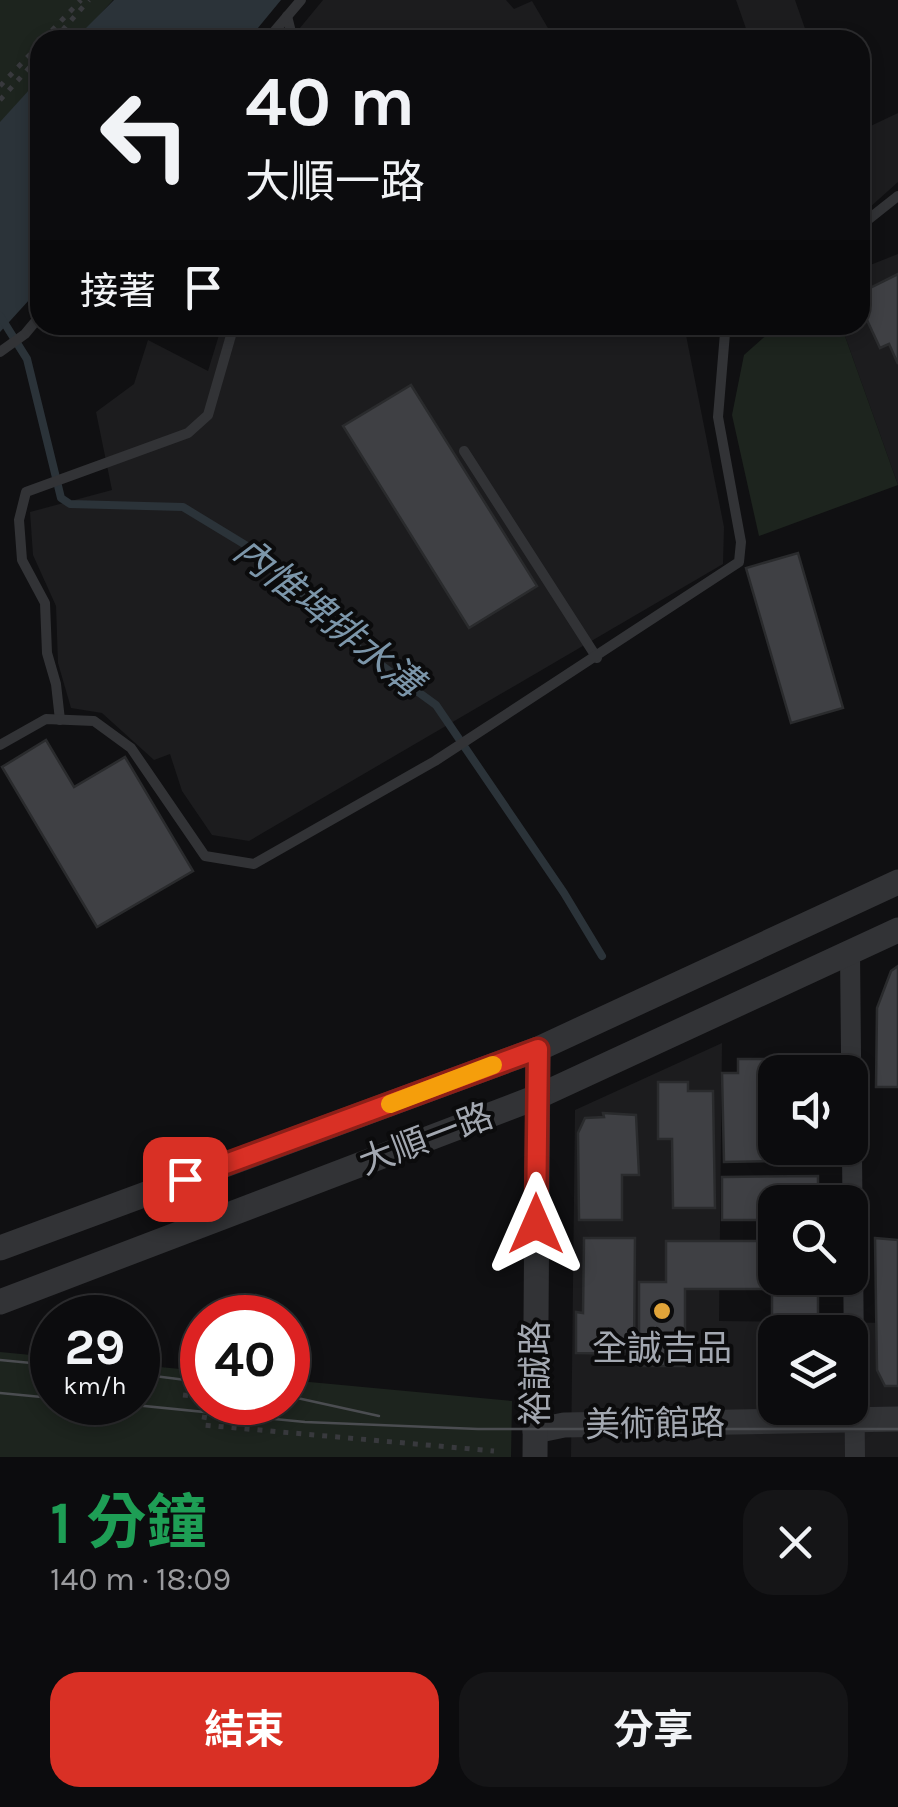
<!DOCTYPE html>
<html lang="zh-TW">
<head>
<meta charset="utf-8">
<style>
  :root { --surface:#0c0c0e; --page:#151517; --text:#f1f3f6; --muted:#9a9b9e; --line:#2c2c2e; --accent:#d93025 }
  body { margin:0; font-family:Karla,"Noto Sans TC",sans-serif; background:var(--page); color:var(--text); height:100vh; display:flex; flex-direction:column; font-size:38px; white-space:nowrap }
  * { box-sizing:border-box; margin:0 }
  p { font-size:32px; color:var(--muted) }
  .icon { flex:none; width:55px; height:55px; fill:none; stroke:currentColor; stroke-width:2; stroke-linecap:round; stroke-linejoin:round }
  .map { position:relative; height:1457px; overflow:hidden }
  .sheet { display:flex; flex-direction:column; background:var(--surface); flex:1 }
  .sheet>* { flex:none }
  .guide { position:absolute; left:30px; top:30px; width:840px; height:305px; border-radius:30px; box-shadow:0 5px 15px #0003,0 0 0 2px var(--line); background:#0c0c0e; color:var(--text); overflow:hidden }
  .controls { position:absolute; left:758px; top:1055px; display:grid; gap:20px }
  .controls a { display:grid; place-items:center; width:110px; height:110px; border-radius:20px; background:var(--surface); box-shadow:0 5px 15px #0003,0 0 0 2px var(--line); font-size:50px }
  .speed { position:absolute; left:30px; top:1295px; display:flex; gap:20px; font-size:50px; font-weight:700; text-align:center }
  .speed>* { display:grid; place-content:center; width:130px; height:130px; border-radius:50%; background:var(--surface); box-shadow:0 5px 15px #0003,0 0 0 2px var(--line); line-height:1 }
  .speed small { font-size:25px; font-weight:400 }
  .speed .limit { border:15px solid #d22; background:#fff; color:#111 }
  .pin { position:absolute; display:grid; place-items:center; width:85px; height:85px; color:#fff; margin:-42px; border-radius:20px; box-shadow:0 5px 15px #0006 }
  .me { position:absolute; width:110px; margin:-55px; rotate:0deg; stroke-linejoin:round; filter:drop-shadow(0 0 8px #0008) }
  .turn { display:flex; align-items:center; gap:35px; height:210px; padding:0 50px; font-size:45px }
  .turn .icon { width:130px; height:130px; stroke-width:2.5 }
  .turn b { display:block; font-size:70px; line-height:85px }
  .then { display:flex; align-items:center; height:95px; padding:0 50px; background:#0003; gap:20px; font-size:38px }
  .round { display:grid; place-items:center; flex:none; width:105px; height:105px; border-radius:30px; background:var(--page) }
  .head { display:flex; align-items:center; justify-content:space-between; height:170px; padding:0 50px }
  h1 { font-size:60px; font-weight:700; line-height:75px; color:#1e9e55 }
  .button { display:flex; gap:20px; margin-top:auto; padding:20px 50px }
  .button a { flex:1; height:115px; border-radius:30px; background:var(--accent); color:#fff; font-size:40px; font-weight:700; line-height:115px; text-align:center }
  .button a+a { background:var(--page); color:var(--text) }
  .map>svg:first-child { display:block }
</style>
</head>
<body>
<div class="map">
<svg width="898" height="1457" viewBox="0 0 898 1457">
  <rect width="100%" height="100%" fill="#101012"/>
  <g fill="#1c1c1e" fill-rule="evenodd">
    <path d="M323,0h183l8,9 18,-8 23,39h-265z"/>
    <path d="M736,0h59l14,40h-59z"/>
    <path d="M898,113v69l-38,34v-85z"/>
    <path d="M898,254v231l-57,-160h19v-56z"/>
    <path d="M222,325h462l40,202 -1,37 -474,277 -37,-6 -30,-44 -12,-37 -16,6 -52,-47 -31,-5 -13,-45 -2,-57 -23,-51 -3,-43 82,-22 -16,-78 38,-28 14,-44 60,31z"/>
    <path d="M722,1043l-3,278 179,2v134h-327l4,-347zM775,1332h75v76h-75z"/>
  </g>
  <g fill="#1d241e">
    <path d="M0,0h113l-36,40h-37v41l-40,44z"/>
    <path d="M778,325h63l57,160 -139,51 -27,-121 12,-60z"/>
    <path d="M0,1352l52,5v45h86v-37l64,6v31h86v-22l224,21 -1,56h-511z"/>
  </g>
  <g fill="#2b3339">
    <path d="M114,0h167l-33,40h-174z"/>
    <path d="M40,78v210l-40,44v-210z"/>
  </g>
  <g fill="none" stroke-linecap="round" stroke-linejoin="round">
    <path stroke="#2b3339" stroke-width="8" d="M0,316l27,43 34,139 9,6 113,3 84,51 77,80 92,67 128,188 38,63"/>
  </g>
  <g fill="#3f4044" stroke="#2a2b2d" stroke-width="2.5">
    <path d="M898,274v90l-9,-20 -9,4 -20,-43v-12z"/>
    <path d="M411,385l126,201 -68,42 -126,-202z"/>
    <path d="M798,553l45,155 -52,15 -45,-155z"/>
    <path d="M46,740l28,47 51,-30 68,114 -96,56 -95,-160z"/>
    <path d="M898,966v121h-22l1,-79 14,-37z"/>
    <path d="M738,1059h34l3,89h42l1,12 -94,2 -2,-89h16z"/>
    <path d="M658,1082h30v9h25l2,117h-42l-1,-69h-14z"/>
    <path d="M603,1113l33,2 3,60h-17v45h-43l-1,-87 7,-15 19,-1z"/>
    <path d="M818,1176v26h-43v18h-53v-43z"/>
    <path d="M584,1238h51l-1,116 -58,-1v-41l7,1z"/>
    <path d="M875,1238l23,2v146h-13l-8,-16z"/>
    <path d="M666,1241h109v37h43v54h-43v35h-3v-78h-87v77h-46v-84h27z"/>
  </g>
  <g fill="none" stroke-linecap="round" stroke-linejoin="round">
    <g stroke="#38393d" stroke-width="5" stroke-dasharray="5 8" stroke-linecap="butt">
      <path d="M43,40l38,-40"/>
      <path d="M54,40l35,-40"/>
      <path d="M0,86l40,-42"/>
      <path d="M0,100l40,-44"/>
      <path d="M183,1395l19,2"/>
      <path d="M207,1402l-4,23 291,26"/>
    </g>
    <g stroke="#323336" stroke-width="10">
      <path d="M287,16l6,24"/>
      <path d="M267,40l34,-40"/>
      <path d="M860,226l38,-30"/>
      <path d="M0,352l25,-18 15,-18"/>
      <path d="M464,451l133,207"/>
      <path d="M60,720l-4,-36 -9,-31 -2,-50 -23,-43 -3,-40 7,-28 162,-59 20,-18 26,-90"/>
      <path d="M0,745l46,-26 48,2 37,27 74,108 49,8 181,-103 304,-199 2,-20 -23,-125 7,-84 10,-8"/>
    </g>
    <path stroke="#323336" stroke-width="20" d="M850,952l5,505"/>
    <g stroke="#323336" stroke-width="25">
      <path d="M0,1248l538,-199 360,-167"/>
      <path d="M0,1302l537,-205 361,-167"/>
      <path d="M535,1431l29,-6 334,-6"/>
      <path d="M535,1457l3,-408"/>
    </g>
    <g stroke="#4b4d51" stroke-width="2.5">
      <path d="M0,1360l52,5"/>
      <path d="M138,1374l64,8"/>
      <path d="M0,1393l52,5"/>
      <path d="M288,1396l91,20"/>
      <path d="M104,1402l201,20 173,7h420"/>
    </g>
  </g>
  <g fill="none" stroke-linecap="round" stroke-linejoin="round">
    <g stroke="#8d1f18" stroke-width="25">
      <path id="route" d="M185,1179l353,-130 -2,175"/>
    </g>
    <use href="#route" stroke="#d93025" stroke-width="18"/>
    <path stroke="#f59e0b" stroke-width="18" d="M390,1104l103,-39"/>
  </g>
  <circle fill="#e1a439" stroke="#0b0b0c" stroke-width="4" cx="662" cy="1311" r="10"/>
  <g text-anchor="middle" dominant-baseline="central" stroke-width="8" stroke-linejoin="round" paint-order="stroke">
    <g font-size="35" fill="#a3a8b1" stroke="#0b0b0c">
      <text transform="translate(426 1139) rotate(-21)">大順一路</text>
      <text transform="translate(535 1373) rotate(-90)">裕誠路</text>
      <text transform="translate(655 1424) rotate(-1)">美術館路</text>
    </g>
    <g font-size="35" fill="#a3a8b1" stroke="#0b0b0c">
      <text x="662" y="1348">全誠吉品</text>
    </g>
    <g font-size="38" font-style="italic" fill="#7c96aa" stroke="#0b0b0c">
      <text transform="translate(328 617) rotate(39)">內惟埤排水溝</text>
    </g>
  </g>
</svg>
<div class="controls">
<a><svg class="icon" aria-label="sound" viewBox="0 0 24 24"><path d="M4 9h4l5-4v14l-5-4H4zM17 9q2 3 0 6"/></svg></a>
<a><svg class="icon" aria-label="search" viewBox="0 0 24 24"><circle cx="10" cy="10" r="6"/><path d="M15 15l6 6"/></svg></a>
<a><svg class="icon" aria-label="layers" viewBox="0 0 24 24"><path d="M12 4l9 5-9 5-9-5zM3 14l9 5 9-5"/></svg></a>
</div>
<div class="speed"><div>29<small>km/h</small></div><div class="limit">40</div></div>
<div class="pin" style="left:185px;top:1179px;background:#d93025"><svg class="icon" aria-label="arrive" viewBox="0 0 24 24"><path d="M6 21V4h12l-3 4 3 4H6"/></svg></div>
<svg class="me" style="left:536px;top:1224px" viewBox="-20 -20 40 40"><path d="M0-17L14 15 0 8-14 15z" fill="#d93025" stroke="#fff" stroke-width="4"/></svg>
<div class="guide">
<div class="turn"><svg class="icon" aria-label="left" viewBox="0 0 24 24"><path d="M17 20v-9H6M10 6l-5 5 5 5"/></svg><div><b>40 m</b>大順一路</div></div>
<div class="then">接著<svg class="icon" aria-label="arrive" viewBox="0 0 24 24"><path d="M6 21V4h12l-3 4 3 4H6"/></svg></div>
</div>
</div>
<section class="sheet">
<div class="head"><div><h1>1 分鐘</h1><p>140 m · 18:09</p></div><a class="round"><svg class="icon" aria-label="close" viewBox="0 0 24 24"><path d="M6 6l12 12M18 6L6 18"/></svg></a></div>
<div class="button"><a>結束</a><a>分享</a></div>
</section>
</body>
</html>
